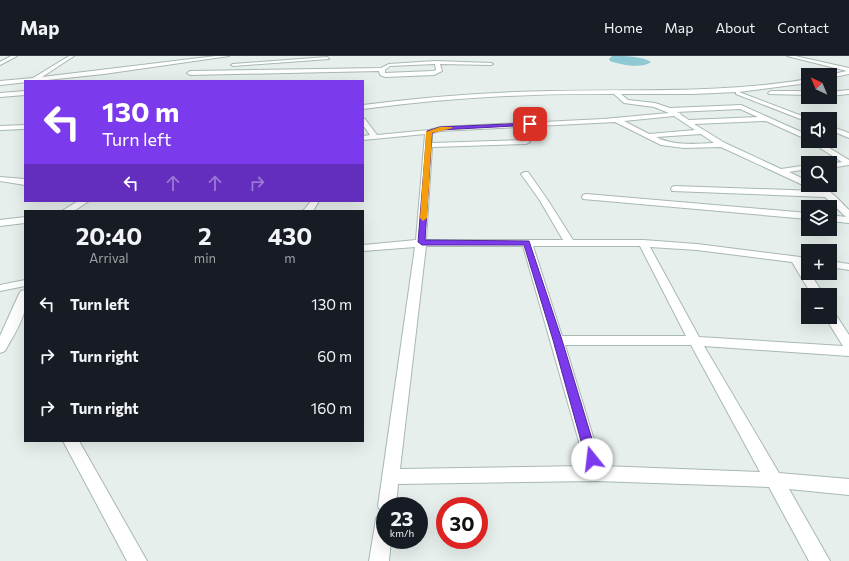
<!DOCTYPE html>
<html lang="en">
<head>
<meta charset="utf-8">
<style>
  :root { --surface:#171b24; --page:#242831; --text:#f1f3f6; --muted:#9ea1a6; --line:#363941 }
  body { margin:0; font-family:Commissioner,sans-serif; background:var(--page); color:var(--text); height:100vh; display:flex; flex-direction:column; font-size:15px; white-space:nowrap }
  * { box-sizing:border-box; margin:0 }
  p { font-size:13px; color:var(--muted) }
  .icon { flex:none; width:22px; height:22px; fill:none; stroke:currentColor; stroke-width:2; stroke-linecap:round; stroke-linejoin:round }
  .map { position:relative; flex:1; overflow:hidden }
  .side { position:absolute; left:24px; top:154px; width:340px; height:232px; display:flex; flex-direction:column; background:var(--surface); border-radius:0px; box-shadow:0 4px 16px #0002 }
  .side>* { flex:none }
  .banner { position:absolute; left:24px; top:24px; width:340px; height:122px; border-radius:0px; box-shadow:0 4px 16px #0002; background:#7c3aed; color:#fff; overflow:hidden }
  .needle { width:26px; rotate:316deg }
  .tools { position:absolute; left:801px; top:12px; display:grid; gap:8px }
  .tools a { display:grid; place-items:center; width:36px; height:36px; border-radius:0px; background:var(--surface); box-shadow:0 4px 16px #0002; font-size:20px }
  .speed { position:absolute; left:376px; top:441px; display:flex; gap:8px; font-size:20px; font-weight:700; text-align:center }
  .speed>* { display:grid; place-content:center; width:52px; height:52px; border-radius:50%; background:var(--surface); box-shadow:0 4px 16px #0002; line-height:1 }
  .speed small { font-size:10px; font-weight:400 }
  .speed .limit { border:6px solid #d22; background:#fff; color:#111 }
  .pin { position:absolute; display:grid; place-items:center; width:34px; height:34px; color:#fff; margin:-17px; border-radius:8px; box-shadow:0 2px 6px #0006 }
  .me { position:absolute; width:44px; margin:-22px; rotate:344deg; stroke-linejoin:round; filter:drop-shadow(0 0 3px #0008) }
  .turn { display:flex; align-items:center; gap:14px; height:84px; padding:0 12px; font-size:18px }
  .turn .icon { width:52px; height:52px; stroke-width:2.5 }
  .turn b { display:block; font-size:28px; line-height:34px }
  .lanes { display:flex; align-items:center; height:38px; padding:0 12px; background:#0003; justify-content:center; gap:20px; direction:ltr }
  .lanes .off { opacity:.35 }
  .eta { display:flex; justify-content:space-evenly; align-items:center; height:68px; text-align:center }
  .eta b { font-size:24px; font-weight:700; line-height:28px }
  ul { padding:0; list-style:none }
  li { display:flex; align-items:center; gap:12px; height:52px; padding:0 12px }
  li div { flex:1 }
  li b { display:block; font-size:15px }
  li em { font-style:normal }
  header { display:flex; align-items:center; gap:24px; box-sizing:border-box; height:56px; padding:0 20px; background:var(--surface); border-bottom:1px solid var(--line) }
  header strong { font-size:19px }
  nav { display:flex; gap:22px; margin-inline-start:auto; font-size:14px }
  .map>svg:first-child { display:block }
</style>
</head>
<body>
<header>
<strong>Map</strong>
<nav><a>Home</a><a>Map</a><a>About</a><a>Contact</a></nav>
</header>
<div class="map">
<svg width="849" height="505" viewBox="0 0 849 505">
  <rect width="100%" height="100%" fill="#e6efeb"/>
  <path fill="#8ec9d4" d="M612,0c12,0 30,0 39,6 -9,7 -30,3 -41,-1l-1,-2z"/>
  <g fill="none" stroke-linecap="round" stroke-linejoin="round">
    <g stroke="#a8b8b2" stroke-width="2">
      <g id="minor">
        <path d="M11,0h6l-17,9v-3z"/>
        <path d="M69,0h5l-32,21 174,-21h13l-125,18 -104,11v-4l33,-3z"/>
        <path d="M787,0h8l54,12v6l-19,4v-3h-2l19,-4z"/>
        <path d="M327,1l2,2 -96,7 -2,-1 2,-1z"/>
        <path d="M435,5l56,2 2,1 -2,1 -51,-1 2,7 -8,4 -49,2 -5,-2 -1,-4 -189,4 -3,-2 3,-2 191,-3 8,-4zM435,8l1,6 -3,1 -48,2v-3l5,-4z"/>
        <path d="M808,23v4l-69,9 71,27h-2v3l-72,-28v-2l-43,2h-72l7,6 27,3 15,5 71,-3 67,30v5l-42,-19 -72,3 31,19 56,26 27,-4v4l-19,3 19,9v4l3,1h-6l-84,-39 -37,1 -23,-3 -46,-23 -175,9 -8,2v10l94,-3 4,2 -4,2 -94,3 -6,93h137l-24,-41 -18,-25 4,-2h3l19,27 26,41h70l54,4 111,14v6h-4l4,9h2l14,22h-12l-20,-33 -95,-12 -47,-3 49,90 144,9 -18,-29h5v-6l4,1 15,23v21l-145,-10 75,127 70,6v16l-60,-6 41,72h-21l-40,-74 -173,-6 -198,3 -2,22h-11v34h6l-2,21h-20l7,-42 3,-6 2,-1 -3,-6 37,-259 -52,4v-6l53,-5 9,-106 -62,6v-4l7,-1 -7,-10v-7l2,1 12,16 52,-5 11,-3 163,-8 66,-6 -15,-6 -30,-4 -10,-9c-84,-1 -168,4 -251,15v-4c62,-8 125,-13 188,-14 86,-2 171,3 257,-12zM740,53l18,8 -69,3 -8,-5 -1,-2 -4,-1zM674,60l21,14 -46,4 -25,-13zM701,78l13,9c-19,1 -41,3 -58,-6zM426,190h97l63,220 -186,3zM533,190h107l46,90h-124zM565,289h126l69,127 -158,-6z"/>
        <path d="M849,34v4l-19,2v-4z"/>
        <path d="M25,35v4l-25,2v-4z"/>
        <path d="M771,35h37v4l-39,-1 -1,-1z"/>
        <path d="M25,69v4l-25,1v-4z"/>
        <path d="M830,70l19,7v5l-19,-8z"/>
        <path d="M809,85h9l31,19v5l-19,3v-4l12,-2z"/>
        <path d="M0,121l25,2v6l-25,-4z"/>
        <path d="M675,130l141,5 1,-3c12,-2 24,15 32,22v13l-19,-2v-6l16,2 -21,-20 -153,-6 -1,-2 1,-2z"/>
        <path d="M586,138l222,19v6l-225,-20 -1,-2 1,-2z"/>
        <path d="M78,145h11l-15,10h-12z"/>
        <path d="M311,145h8l-6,10h-10z"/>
        <path d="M25,161v6l-25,3v-6z"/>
        <path d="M830,205l19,3v6l-19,-3z"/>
        <path d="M25,224v6l-25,5v-6z"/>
        <path d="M25,234c0,6 1,11 0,17 -1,13 -14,33 -20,44l-5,2v-17l19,-42 2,-3z"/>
        <path d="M63,385h16l68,120h-20z"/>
      </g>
    </g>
    <use href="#minor" fill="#fff" fill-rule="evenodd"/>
  </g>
  <path fill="#7c3aed" stroke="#51269a" d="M530,67l2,1v1l-92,5 -8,3 -7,107 104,1 33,99 36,119 -2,3 -4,2 -5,-2 -1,-3 -33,-119 -29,-95h-102l-4,-3 9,-111 13,-4z"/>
  <path fill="#f59e0b" d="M440,71h11l2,1 -21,5 -5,85 -4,3 -3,-3 6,-86z"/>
</svg>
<div class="tools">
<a><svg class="needle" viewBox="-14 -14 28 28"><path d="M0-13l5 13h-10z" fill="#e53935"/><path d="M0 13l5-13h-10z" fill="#9ea1a6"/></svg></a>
<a><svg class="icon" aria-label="sound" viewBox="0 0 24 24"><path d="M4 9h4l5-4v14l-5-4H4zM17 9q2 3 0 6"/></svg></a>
<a><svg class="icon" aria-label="search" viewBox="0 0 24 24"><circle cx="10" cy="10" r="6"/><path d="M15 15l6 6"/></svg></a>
<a><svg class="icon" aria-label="layers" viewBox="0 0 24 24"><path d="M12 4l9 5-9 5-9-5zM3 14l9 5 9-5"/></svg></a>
<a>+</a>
<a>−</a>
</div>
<div class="speed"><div>23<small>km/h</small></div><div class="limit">30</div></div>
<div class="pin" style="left:530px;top:68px;background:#d93025"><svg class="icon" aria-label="arrive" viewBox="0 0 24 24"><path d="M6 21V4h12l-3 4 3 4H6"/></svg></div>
<svg class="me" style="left:592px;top:403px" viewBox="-20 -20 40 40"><circle r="19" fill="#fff"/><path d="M0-13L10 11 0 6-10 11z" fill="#7c3aed"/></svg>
<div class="banner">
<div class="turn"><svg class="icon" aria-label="left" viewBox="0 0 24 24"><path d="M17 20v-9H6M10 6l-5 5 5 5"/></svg><div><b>130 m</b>Turn left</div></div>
<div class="lanes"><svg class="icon" aria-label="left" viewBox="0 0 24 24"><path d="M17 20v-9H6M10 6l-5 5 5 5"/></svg><svg class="icon off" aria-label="ahead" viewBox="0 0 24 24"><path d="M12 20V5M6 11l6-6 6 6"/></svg><svg class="icon off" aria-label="ahead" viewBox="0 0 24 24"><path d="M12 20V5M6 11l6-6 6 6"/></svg><svg class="icon off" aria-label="right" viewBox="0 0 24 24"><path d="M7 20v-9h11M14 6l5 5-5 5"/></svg></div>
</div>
<section class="side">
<div class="eta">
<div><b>20:40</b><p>Arrival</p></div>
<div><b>2</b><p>min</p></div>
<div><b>430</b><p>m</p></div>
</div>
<ul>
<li><svg class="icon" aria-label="left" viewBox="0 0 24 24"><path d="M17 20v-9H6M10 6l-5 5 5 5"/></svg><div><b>Turn left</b></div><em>130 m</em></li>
<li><svg class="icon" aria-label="right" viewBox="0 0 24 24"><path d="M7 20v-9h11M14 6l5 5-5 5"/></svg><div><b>Turn right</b></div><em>60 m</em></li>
<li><svg class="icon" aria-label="right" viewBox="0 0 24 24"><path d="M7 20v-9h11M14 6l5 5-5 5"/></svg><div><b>Turn right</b></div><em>160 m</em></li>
</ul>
</section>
</div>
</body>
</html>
